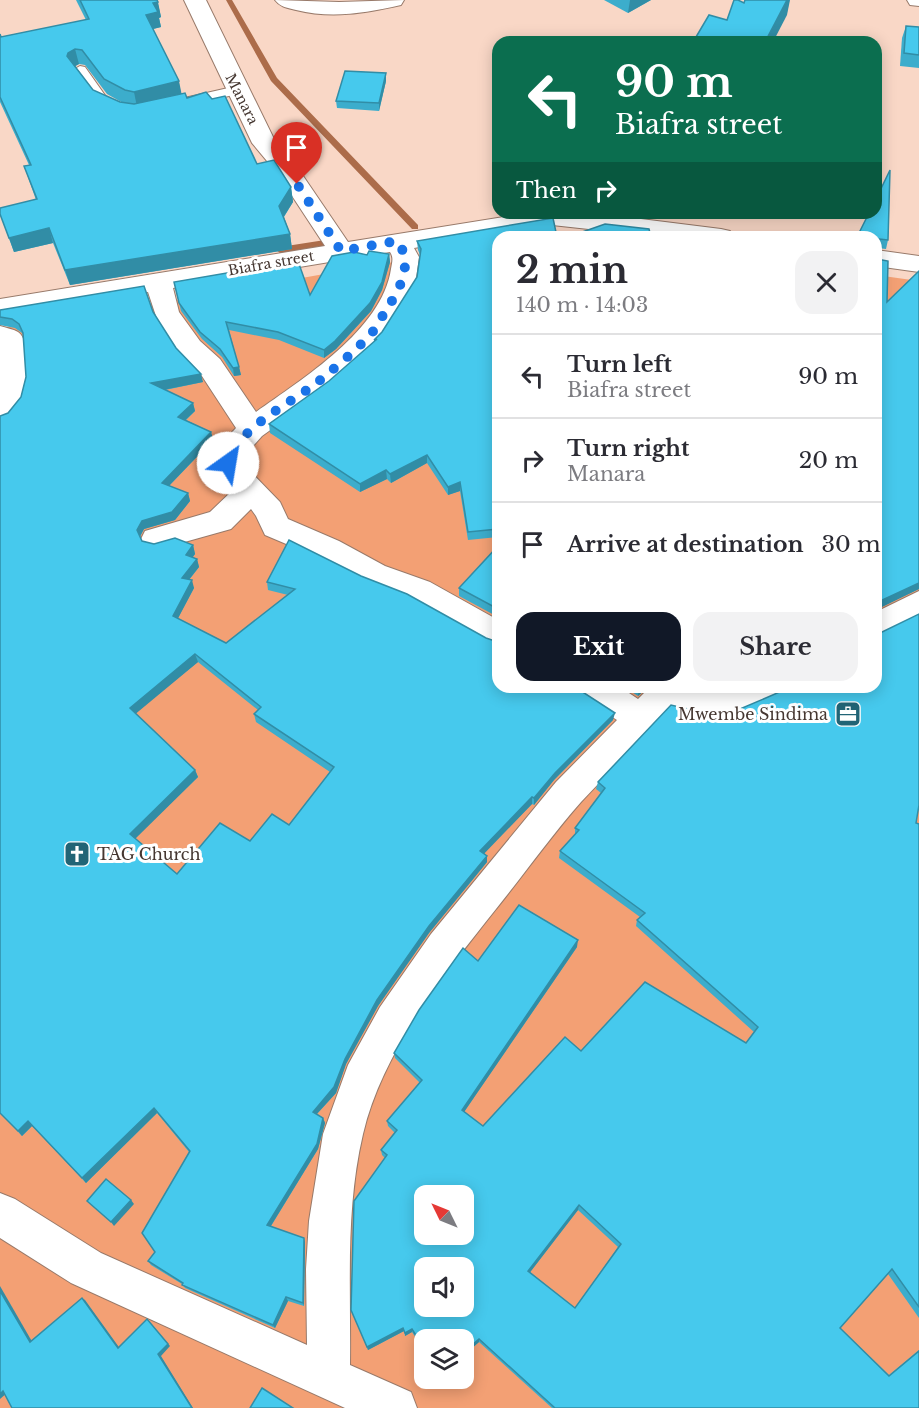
<!DOCTYPE html>
<html lang="en">
<head>
<meta charset="utf-8">
<style>
  :root { --surface:#fff; --page:#f2f2f3; --text:#2b2b33; --muted:#7c7c81; --line:#e1e1e2; --accent:#111827 }
  body { margin:0; font-family:"Libre Baskerville",serif; background:var(--page); color:var(--text); height:100vh; display:flex; flex-direction:column; font-size:22px; white-space:nowrap }
  * { box-sizing:border-box; margin:0 }
  p { font-size:20px; color:var(--muted) }
  .icon { flex:none; width:33px; height:33px; fill:none; stroke:currentColor; stroke-width:2; stroke-linecap:round; stroke-linejoin:round }
  .map { position:relative; flex:1; overflow:hidden }
  .sheet { position:absolute; left:492px; top:231px; width:390px; height:462px; display:flex; flex-direction:column; background:var(--surface); border-radius:18px; box-shadow:0 3px 15px #0003 }
  .sheet>* { flex:none }
  .banner { position:absolute; left:492px; top:36px; width:390px; height:183px; border-radius:18px; box-shadow:0 3px 15px #0003; background:#0b6e4f; color:#fff; overflow:hidden }
  .needle { width:39px; rotate:313deg }
  .tools { position:absolute; left:414px; top:1185px; display:grid; gap:12px }
  .tools a { display:grid; place-items:center; width:60px; height:60px; border-radius:12px; background:var(--surface); box-shadow:0 3px 15px #0003; font-size:30px }
  .pin { position:absolute; display:grid; place-items:center; width:51px; height:51px; color:#fff; margin:-62px -26px; border-radius:50% 50% 50% 0; rotate:-45deg; box-shadow:0 0 6px #0007 }
  .pin .icon { rotate:45deg }
  .me { position:absolute; width:66px; margin:-33px; rotate:32deg; stroke-linejoin:round; filter:drop-shadow(0 0 4px #0008) }
  .turn { display:flex; align-items:center; gap:21px; height:126px; padding:0 24px; font-size:27px }
  .turn .icon { width:78px; height:78px; stroke-width:2.5 }
  .turn b { display:block; font-size:42px; line-height:51px }
  .then { display:flex; align-items:center; height:57px; padding:0 24px; background:#0003; gap:12px; font-size:22px }
  .round { display:grid; place-items:center; flex:none; width:63px; height:63px; border-radius:18px; background:var(--page) }
  .summary { display:flex; align-items:center; justify-content:space-between; height:102px; padding:0 24px }
  h1 { font-size:36px; font-weight:800; line-height:45px }
  .cta { display:flex; gap:12px; margin-top:auto; padding:12px 24px }
  .cta a { flex:1; height:69px; border-radius:18px; background:var(--accent); color:#fff; font-size:24px; font-weight:800; line-height:69px; text-align:center }
  .cta a+a { background:var(--page); color:var(--text) }
  ul { padding:0; list-style:none }
  li { display:flex; align-items:center; gap:18px; height:84px; padding:0 24px; border-top:2px solid var(--line) }
  li div { flex:1 }
  li b { display:block; font-size:22px }
  li em { font-style:normal }
  .map>svg:first-child { display:block }
</style>
</head>
<body>
<div class="map">
<svg width="919" height="1408" viewBox="0 0 919 1408">
  <rect width="100%" height="100%" fill="#f9d7c6"/>
  <path fill="#f3a074" fill-rule="evenodd" d="M498,252v435h378v-412l43,6v1127h-919v-1080l167,-26 219,-39zM424,1196h40v38h-40zM424,1268h40v38h-40zM424,1340h40v38h-40z"/>
  <g fill="none" stroke-linecap="round" stroke-linejoin="round">
    <g fill="#ac6c4a" fill-rule="evenodd">
      <path d="M226,0h6l45,78 141,147v4h-6l-141,-148z"/>
      <path d="M325,240l4,3 -1,2 -48,8 -4,-3 4,-3z"/>
    </g>
    <g stroke="#987a6a" stroke-width="2">
      <g id="service">
        <path d="M80,66l5,1 24,34 10,8 -2,3c-20,5 -34,-29 -44,-42z"/>
        <path d="M237,86l5,1 2,3 -2,3 -57,13 -7,-4 2,-3z"/>
      </g>
    </g>
    <g stroke="#987a6a" stroke-width="2">
      <g id="minor">
        <path d="M184,0h22l69,141 20,23 53,78 181,-29h64l128,16 9,2 4,6h-72l-110,-12 -138,23 5,9 -4,28 -34,54 -52,49 -67,48 -16,18 -3,9 1,2 36,37 8,17 51,22 46,25 45,16 68,38v28l-11,-4 -79,-44 -45,-18 -46,-25 -52,-22 -9,-19 -5,-7 -20,20 -75,21 -11,-3 -4,-8 4,-8 65,-19 23,-22 -19,-27 9,-21 13,-14 -36,-55 -20,-18 -23,-36 -9,-27 -148,25v-18l325,-53 -48,-73 -25,-30zM390,252c4,6 2,10 1,17 -9,61 -89,110 -135,143l-36,-53 -20,-18 -21,-29 -6,-24z"/>
        <path d="M275,0l64,2 65,-2 -3,5c-36,8 -69,14 -105,5 -8,-2 -16,-3 -21,-10z"/>
        <path d="M907,0h12v6l-9,-1z"/>
        <path d="M876,250l43,6v16l-43,-6z"/>
        <path d="M0,326c6,2 13,3 18,6 7,5 7,15 8,22 3,25 3,61 -26,70z"/>
        <path d="M919,591v27l-43,22v-28z"/>
        <path d="M577,687h43l18,12 12,-12h32l23,5 29,-5h48l-4,10c-42,20 -63,29 -109,13 -29,31 -59,61 -88,92 -30,34 -56,71 -85,107 -51,64 -114,143 -133,225 -18,76 -12,154 -13,231l61,27 6,16h-72l-274,-125 -71,-45v-45l15,6 86,54 206,92 -1,-76 3,-48 14,-87 25,-69 32,-58 51,-73 125,-152 61,-62 -36,-23z"/>
      </g>
    </g>
    <use href="#service" fill="#fff" fill-rule="evenodd"/>
    <use href="#minor" fill="#fff" fill-rule="evenodd"/>
  </g>
  <g fill="#3cadcc" fill-rule="evenodd">
    <path d="M76,0h81l4,17 -2,1 2,9 -8,2 28,65 6,4 70,66 34,23 2,15 -9,15 6,17 2,15 -222,36 -17,-42 -39,9 -14,-38 36,-14 -12,-34 5,-1 -29,-63v-68l1,3 85,-17zM79,64l6,1 22,29 16,9 -3,-1 -27,-12 -18,-24z"/>
    <path d="M604,0h47l-23,13z"/>
    <path d="M906,26l13,1v41l-19,-2 2,-28z"/>
    <path d="M386,81l-7,30 -42,-3 -1,-7z"/>
    <path d="M498,237v300l-30,3 -8,-49 -12,4 -21,-32 -36,20 -4,-4 -27,13 -90,-59 -1,-9 60,-43 45,-39v-2l8,-8 35,-55 3,-22 -2,-5 -1,-9z"/>
    <path d="M876,237l12,3 -2,9 -9,-1v11l10,43 32,-31v318l-41,19v26l38,189 3,1v494l-31,-44 -48,54 49,47 30,-25v58h-367l-73,-66 -15,13v-15h-40v10l-12,-18 -7,4 -1,-5 -36,19 -17,-40 34,-152 -3,-3 -1,-5 14,-17 -7,-7 -1,-5 33,-38 -25,-25 -1,-5 84,-92 99,-14 -113,165 19,14 98,-75 165,-8 8,-11 -118,-106 1,-6 3,-3 -81,-59 1,-7 15,-16v-7l26,-35 -5,-4 2,-7 103,-70 14,1 161,-26zM578,1210l40,37 -43,61 -45,-36z"/>
    <path d="M389,254l1,8 -8,28 -11,21 -35,38 -12,9 -45,-18 -50,-10 12,45 -7,1 -12,-19 -20,-18 -21,-28 -7,-29 136,13 57,-40z"/>
    <path d="M0,310l153,2 23,36 27,34 -38,8 28,13 2,8 -9,9 25,12 2,8 -44,46 19,7 2,8 -15,19 -31,9 -4,8 2,4 12,3 39,1 2,9 -2,3 4,2 2,8 -10,13 5,8 -16,30 48,25 62,-48 -20,-5 -1,-8 22,-42 292,151 32,29 -59,60 -20,25 -2,-1 -48,49 3,3v6l-58,71 -51,73 -32,58 -10,29 -19,21 6,4 2,5 -7,26 -47,77 34,16 -1,64 -16,-5 -13,27 -90,-40 -3,-4 -31,-19 -3,-4 7,-9 34,-100 -32,-39 -71,70 -54,-57 -10,10 -22,-23 8,-700 13,-16 5,-20 -2,-41 -2,-3 -7,-5 -15,-3zM198,662l60,48 -4,4 2,8 74,50 -41,53 -39,16 -73,33 -42,-36 63,-61 -3,-7 -60,-57z"/>
    <path d="M498,546v71l-39,-21v-8z"/>
    <path d="M624,687h24l-10,9z"/>
    <path d="M692,687h29l-16,3z"/>
  </g>
  <g fill="#318da6">
    <path d="M630,0h21l-23,13z"/>
    <path d="M787,0h3l-3,15 -14,27h-8z"/>
    <path d="M158,2l3,15 -2,1 2,9 -12,3 -3,-15 7,-12z"/>
    <path d="M75,49l4,15 -7,4 -5,-12 1,-3z"/>
    <path d="M386,73v8l-7,30v-8z"/>
    <path d="M179,81l3,15 -45,11 -3,-15z"/>
    <path d="M291,187l2,15 -12,19 -2,-15z"/>
    <path d="M49,228l4,15 -39,9 -5,-14z"/>
    <path d="M290,234l2,15 -222,36 -5,-15z"/>
    <path d="M389,254l1,8 -8,28 -11,21 -35,38 -12,9v-8z"/>
    <path d="M239,367l2,8 -7,1 -1,-8z"/>
    <path d="M201,374l2,8 -50,10 -2,-9z"/>
    <path d="M193,403l2,8 -15,14 -2,-8z"/>
    <path d="M211,432l2,8 -49,51 -2,-8z"/>
    <path d="M427,455v8l-36,20 -1,-9z"/>
    <path d="M386,470l1,9 -27,13v-8z"/>
    <path d="M460,482v9l-12,4v-8z"/>
    <path d="M188,493l2,8 -15,19 -31,9 -5,9 -2,-8 5,-9z"/>
    <path d="M193,545l2,9 -7,9 -2,-8z"/>
    <path d="M197,559l2,8 -15,19 -2,-8z"/>
    <path d="M192,580l2,8 -19,36 -2,-8z"/>
    <path d="M919,583v6l-43,21 2,-8z"/>
    <path d="M195,654l3,8 -65,54 -3,-8z"/>
    <path d="M641,687h7l-10,9 1,-8z"/>
    <path d="M615,713l-2,7 -59,60 -20,25v-7l21,-25z"/>
    <path d="M195,770l3,7 -65,64 -3,-7z"/>
    <path d="M532,797v7l-52,54v-7z"/>
    <path d="M487,856v6l-58,71 -51,73 -32,58 -10,29 -22,24 -1,-5 32,-53 32,-59 52,-74z"/>
    <path d="M578,940l-1,7 -115,168v-5z"/>
    <path d="M154,1108l3,5 -71,70 -4,-5z"/>
    <path d="M323,1118l2,5 -7,26 -49,80 -2,-4z"/>
    <path d="M28,1121l4,5 -10,10 -4,-5z"/>
    <path d="M131,1200l3,4 -20,22 -3,-4z"/>
    <path d="M579,1205l-1,5 -50,65v-4z"/>
    <path d="M304,1238l1,4 -1,64 -1,-3z"/>
    <path d="M0,1286l34,59 -4,-3 -30,-51z"/>
    <path d="M286,1297l2,4 -13,27 -2,-3z"/>
    <path d="M82,1298l3,2 36,50 -3,-2z"/>
    <path d="M147,1319l23,27 -9,10 32,52h-1l-34,-54z"/>
    <path d="M403,1328l1,3 -36,19 -1,-3z"/>
    <path d="M412,1329v3l-7,4v-3z"/>
    <path d="M479,1339v3l-15,13v-3z"/>
    <path d="M3,1391l4,2 -7,6v-5z"/>
  </g>
  <g fill="#46c9ed" stroke="#318da6" stroke-width="1.5" fill-rule="evenodd">
    <path d="M80,0h77l1,2 -5,1 5,9 -12,3 33,66 -45,11 -9,-2 -21,-11 -22,-29 -7,-1 -7,4 -1,3 26,34 27,12 14,2 51,-11 2,5 19,-6 6,7 13,-3 32,68 17,-4 17,27 -12,19 11,28 -225,36 -16,-42 -40,10 -9,-24v-6l37,-9 -13,-33 7,-1 -31,-68v-63l1,3 88,-18z"/>
    <path d="M734,0h4l6,3 1,-3h42l-22,42h-72l16,-27 18,5z"/>
    <path d="M906,26l13,1v28l-15,-2z"/>
    <path d="M345,71l41,2 -7,30 -43,-2z"/>
    <path d="M890,170l-2,70 -9,-1 -3,2 1,18 11,2 -1,41 32,-31v312l-41,19v32l41,-20v191l-3,18 3,1v483l-27,-38 -52,59 49,48 30,-25v57h-364l-76,-69 -15,13v-12h-40v8l-12,-19 -7,4 -2,-5 -36,19 -16,-37 3,-109 33,-46 -6,-5 16,-20 -10,-9 35,-41 -28,-27 25,-43 44,-62 15,13 41,-56 59,35 -116,170 21,16 82,-89 16,14 64,-69 101,61 12,-16 -121,-107 8,-7 -85,-62 19,-21 -4,-2 30,-40 -7,-6 73,-77 30,7 14,1 25,-4 42,-18 2,-4h92v-450h-19l12,-24h7v-14zM424,1196h40v38h-40zM579,1205l42,39 -46,64 -47,-37zM424,1268h40v38h-40z"/>
    <path d="M553,218l4,19h-59v292l-30,3 -8,-50 -12,5 -21,-32 -37,19 -4,-4 -26,14 -91,-60 60,-43 48,-42 -3,1 8,-8 35,-55 4,-28 -4,-8z"/>
    <path d="M605,224l44,5 2,8h-83z"/>
    <path d="M369,251l20,3 -7,28 -12,21 -35,38 -11,9 -46,-18 -52,-10 13,45 -6,1 -13,-19 -20,-17 -21,-29 -5,-21 124,-21 12,34 22,-39 22,-4 13,3z"/>
    <path d="M144,286l9,26 23,36 25,26 -50,9 42,20 -15,14 33,15 -49,51 26,10 -16,19 -30,9 -5,9 5,11 12,3 21,-6 18,7 -7,10 11,4 -15,19 10,2 -19,36 53,27 69,-54 -28,-7 22,-42 72,36 46,18 79,44 12,4v45h81l2,4 34,22 -60,60 -21,25 -2,-1 -52,54 7,5 -58,70 -52,74 -32,59 -11,28 -21,25 10,6 -6,26 -50,81 37,13 -1,65 -17,-6 -13,28 -91,-40 1,-2 -35,-22 7,-9 -13,-19 48,-82 -36,-43 -72,70 -54,-57 -10,10 -18,-18v-697l8,-3 13,-16 5,-20 -3,-44 -4,-9 -7,-5 -12,-2v-7zM195,654l66,53 -7,7 80,53 -45,58 -17,-11 -22,27 -30,-18 -43,51 -47,-40 65,-64 -65,-62z"/>
    <path d="M498,546v63l-39,-21z"/>
    <path d="M106,1179l25,21 -20,22 -24,-21z"/>
    <path d="M0,1291l30,51 52,-44 36,50 29,-29 21,25 -10,10 34,54h-180l-9,-17 -3,3z"/>
    <path d="M262,1388l31,20h-43z"/>
  </g>
  <g fill="none" stroke-linecap="round" stroke-linejoin="round">
    <path stroke="#1a73e8" stroke-width="10" stroke-dasharray="0 18" d="M228,463c11,-37 63,-59 91,-82 16,-13 34,-28 48,-43 10,-9 15,-23 23,-34 12,-19 23,-43 7,-63l-56,10 -44,-67"/>
  </g>
  <defs>
    <g id="office-square" transform="scale(1.35)"><rect x="-9" y="-9" width="18" height="18" rx="4" fill="#216476" stroke="#fff"/><path d="M-6-3h4V-5.5h4V-3h4V5H-6ZM-1-4.5V-3h2v-1.5ZM-6 0V1H6V0Z" fill="#fff"/></g>
    <g id="church-square" transform="scale(1.35)"><rect x="-9" y="-9" width="18" height="18" rx="4" fill="#216476" stroke="#fff"/><path d="M-1.2-6h2.4v3.5h3.3v2.4h-3.3V6h-2.4V-.1h-3.3v-2.4h3.3Z" fill="#fff"/></g>
  </defs>
  <g fill-rule="evenodd">
    <use href="#office-square" x="848" y="714"/>
    <use href="#church-square" x="77" y="854"/>
  </g>
  <g text-anchor="middle" dominant-baseline="central" stroke-width="6" stroke-linejoin="round" paint-order="stroke">
    <g font-size="14" fill="#453731" stroke="#fff">
      <text transform="translate(242 99) rotate(63)">Manara</text>
      <text transform="translate(271 263) rotate(-10)">Biafra street</text>
    </g>
    <g font-size="16" fill="#453731" stroke="#fff" text-anchor="end">
      <text x="828" y="714">Mwembe Sindima</text>
      <text x="97" y="854" text-anchor="start">TAG Church</text>
    </g>
  </g>
</svg>
<div class="tools">
<a><svg class="needle" viewBox="-14 -14 28 28"><path d="M0-13l5 13h-10z" fill="#e53935"/><path d="M0 13l5-13h-10z" fill="#7c7c81"/></svg></a>
<a><svg class="icon" aria-label="sound" viewBox="0 0 24 24"><path d="M4 9h4l5-4v14l-5-4H4zM17 9q2 3 0 6"/></svg></a>
<a><svg class="icon" aria-label="layers" viewBox="0 0 24 24"><path d="M12 4l9 5-9 5-9-5zM3 14l9 5 9-5"/></svg></a>
</div>
<div class="pin" style="left:297px;top:184px;background:#d93025"><svg class="icon" aria-label="arrive" viewBox="0 0 24 24"><path d="M6 21V4h12l-3 4 3 4H6"/></svg></div>
<svg class="me" style="left:228px;top:463px" viewBox="-20 -20 40 40"><circle r="19" fill="#fff"/><path d="M0-13L10 11 0 6-10 11z" fill="#1a73e8"/></svg>
<div class="banner">
<div class="turn"><svg class="icon" aria-label="left" viewBox="0 0 24 24"><path d="M17 20v-9H6M10 6l-5 5 5 5"/></svg><div><b>90 m</b>Biafra street</div></div>
<div class="then">Then<svg class="icon" aria-label="right" viewBox="0 0 24 24"><path d="M7 20v-9h11M14 6l5 5-5 5"/></svg></div>
</div>
<section class="sheet">
<div class="summary"><div><h1>2 min</h1><p>140 m · 14:03</p></div><a class="round"><svg class="icon" aria-label="close" viewBox="0 0 24 24"><path d="M6 6l12 12M18 6L6 18"/></svg></a></div>
<ul>
<li><svg class="icon" aria-label="left" viewBox="0 0 24 24"><path d="M17 20v-9H6M10 6l-5 5 5 5"/></svg><div><b>Turn left</b><p>Biafra street</p></div><em>90 m</em></li>
<li><svg class="icon" aria-label="right" viewBox="0 0 24 24"><path d="M7 20v-9h11M14 6l5 5-5 5"/></svg><div><b>Turn right</b><p>Manara</p></div><em>20 m</em></li>
<li><svg class="icon" aria-label="arrive" viewBox="0 0 24 24"><path d="M6 21V4h12l-3 4 3 4H6"/></svg><div><b>Arrive at destination</b></div><em>30 m</em></li>
</ul>
<div class="cta"><a>Exit</a><a>Share</a></div>
</section>
</div>
</body>
</html>
